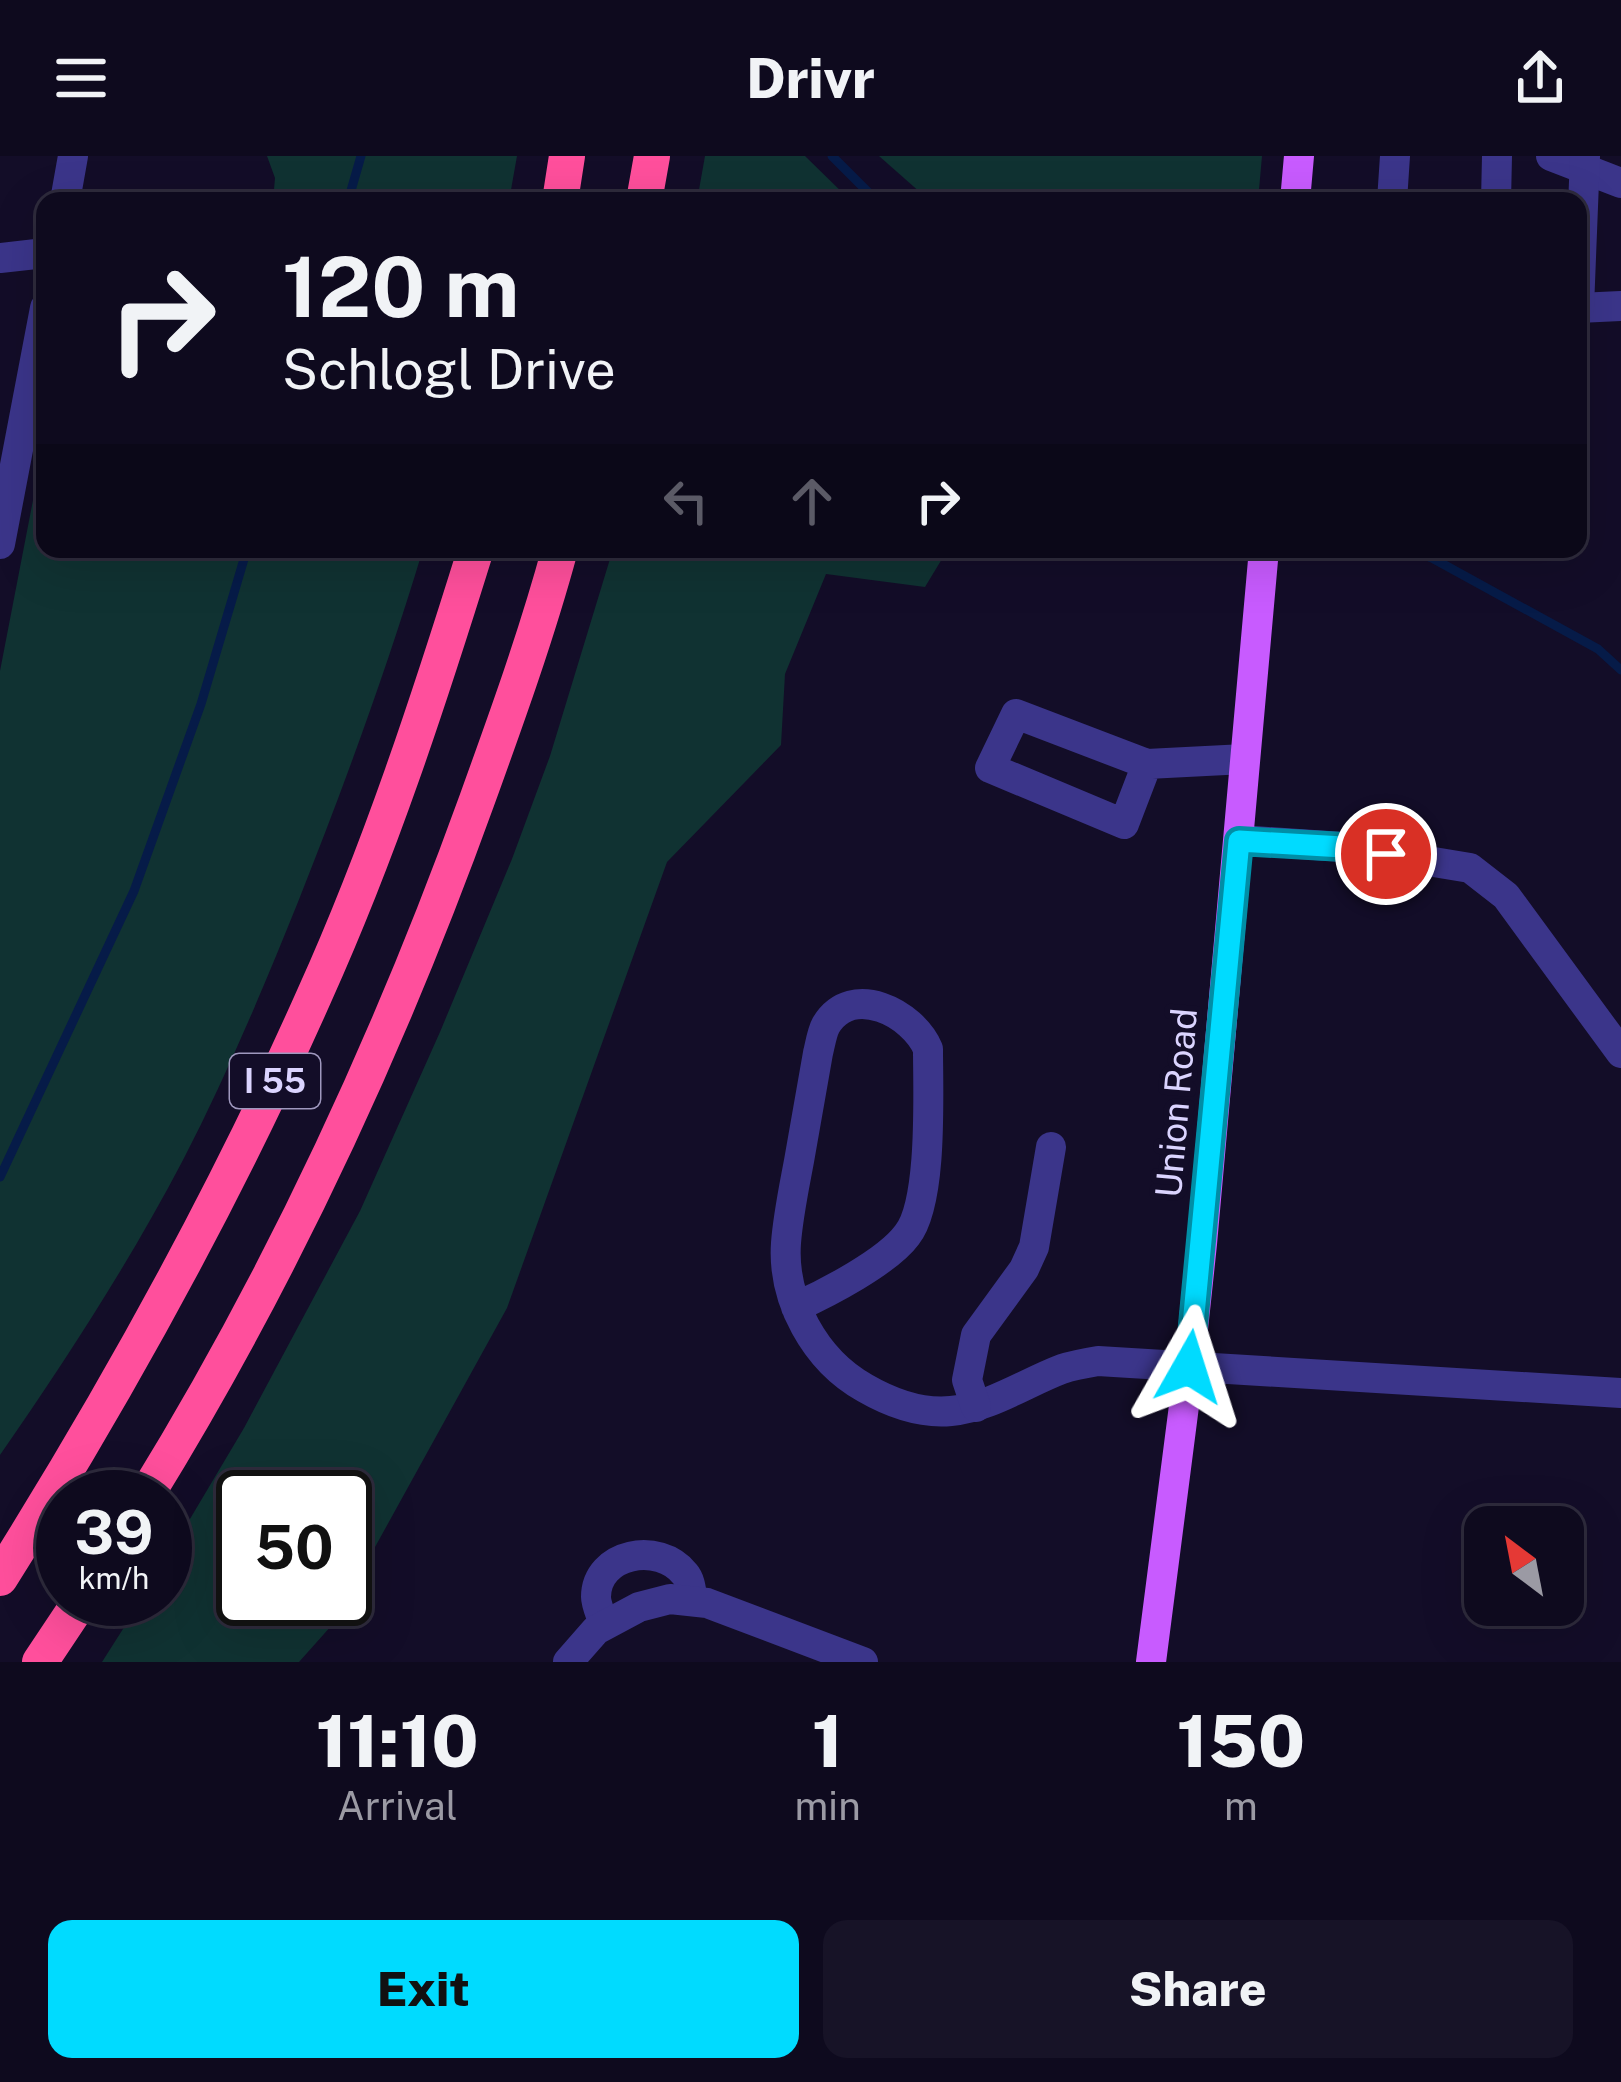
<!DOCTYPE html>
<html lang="en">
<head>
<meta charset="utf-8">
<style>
  :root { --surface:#0e0a1e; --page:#171327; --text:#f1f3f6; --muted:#9b9aa4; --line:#2e2b3c; --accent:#00dbff }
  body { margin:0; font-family:"Public Sans",sans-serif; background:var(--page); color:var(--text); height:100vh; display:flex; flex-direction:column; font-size:45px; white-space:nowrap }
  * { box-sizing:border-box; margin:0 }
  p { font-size:39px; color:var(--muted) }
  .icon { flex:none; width:66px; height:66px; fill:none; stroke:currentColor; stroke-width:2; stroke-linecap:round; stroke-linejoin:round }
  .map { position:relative; height:1506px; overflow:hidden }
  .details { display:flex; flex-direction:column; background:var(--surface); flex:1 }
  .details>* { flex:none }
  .banner { position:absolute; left:36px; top:36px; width:1551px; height:366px; border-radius:24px; box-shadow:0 12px 48px #0002,0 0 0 3px var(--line); background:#0e0a1e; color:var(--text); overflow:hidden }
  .needle { width:78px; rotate:328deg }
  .fabs { position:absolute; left:1464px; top:1350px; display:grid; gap:24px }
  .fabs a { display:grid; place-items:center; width:120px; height:120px; border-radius:24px; background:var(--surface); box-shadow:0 12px 48px #0002,0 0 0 3px var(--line); font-size:60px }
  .speed { position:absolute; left:36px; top:1314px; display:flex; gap:24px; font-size:60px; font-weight:700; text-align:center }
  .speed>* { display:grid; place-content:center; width:156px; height:156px; border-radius:50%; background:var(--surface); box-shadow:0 12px 48px #0002,0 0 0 3px var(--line); line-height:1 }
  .speed small { font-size:30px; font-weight:400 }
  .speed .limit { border:6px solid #111; border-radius:18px; background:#fff; color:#111 }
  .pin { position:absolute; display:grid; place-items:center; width:102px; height:102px; color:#fff; margin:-51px; border:6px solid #fff; border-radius:50%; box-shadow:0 3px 12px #0007 }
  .me { position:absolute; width:132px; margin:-66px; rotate:6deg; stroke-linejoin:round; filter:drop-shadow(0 0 9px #0008) }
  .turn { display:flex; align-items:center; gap:42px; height:252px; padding:0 48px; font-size:54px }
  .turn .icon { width:156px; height:156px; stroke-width:2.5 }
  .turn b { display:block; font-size:84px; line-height:102px }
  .lanes { display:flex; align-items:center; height:114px; padding:0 48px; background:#0003; justify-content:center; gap:60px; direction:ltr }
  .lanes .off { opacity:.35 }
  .eta { display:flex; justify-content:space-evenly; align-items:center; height:204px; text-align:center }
  .eta b { font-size:72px; font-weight:800; line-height:84px }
  .primary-button { display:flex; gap:24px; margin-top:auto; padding:24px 48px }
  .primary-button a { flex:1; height:138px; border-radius:24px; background:var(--accent); color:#111; font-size:48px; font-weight:800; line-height:138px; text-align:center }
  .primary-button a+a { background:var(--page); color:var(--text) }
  header { display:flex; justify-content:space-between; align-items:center; height:156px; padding:0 48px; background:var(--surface); font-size:54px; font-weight:800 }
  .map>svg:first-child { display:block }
</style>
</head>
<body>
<header><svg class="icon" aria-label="menu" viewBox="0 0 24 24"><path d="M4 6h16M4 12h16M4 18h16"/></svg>Drivr<svg class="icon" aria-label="share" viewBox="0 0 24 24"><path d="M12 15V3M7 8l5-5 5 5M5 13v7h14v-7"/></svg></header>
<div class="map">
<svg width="1621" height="1506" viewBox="0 0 1621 1506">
  <rect width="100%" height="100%" fill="#130d28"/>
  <g fill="#103232" fill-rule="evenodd">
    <path d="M267,0h250l-8,45h-236l2,-23z"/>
    <path d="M705,0h100l46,45h-154z"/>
    <path d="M879,0h383l-4,45h-328z"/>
    <path d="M45,282v111h378c-36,120 -79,237 -125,353 -35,87 -72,175 -115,258 -54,103 -117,200 -183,295v-784z"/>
    <path d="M613,393h335l-23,38 -99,-13 -41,100 -4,71 -114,117 -160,446 -175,317 -33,37h-197l40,-63h23v-38l79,-133 116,-217 80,-179 72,-173 38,-103zM243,1341h102v102h-102z"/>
  </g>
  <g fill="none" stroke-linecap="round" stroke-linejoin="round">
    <g stroke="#061b48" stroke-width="9">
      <path d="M832,0l45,45"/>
      <path d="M348,45l13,-45"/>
      <path d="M1409,393l23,9 166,91 23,21"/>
      <path d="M0,1021l134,-286 67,-187 46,-155"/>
    </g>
    <g stroke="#3b358a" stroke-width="30">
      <path d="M1551,0l70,27"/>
      <path d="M65,45l8,-45"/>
      <path d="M1392,45l3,-45"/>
      <path d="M1496,45l1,-45"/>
      <path d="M0,102l45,-5"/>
      <path d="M1578,152l43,-2"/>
      <path d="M1579,152l6,-152"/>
      <path d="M0,388l45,-236"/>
      <path d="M1147,608l-131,-50 -26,54 134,56 23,-60 98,-5"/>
      <path d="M1239,684l104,7 127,21 36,28 115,157"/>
      <path d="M796,1151c31,-14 91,-45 111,-72 26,-32 21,-143 21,-186 -15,-36 -76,-67 -102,-24 -4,7 -6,20 -8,28 -6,36 -13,72 -19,108 -5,27 -11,55 -13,82 -4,57 29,117 79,145 26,15 55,26 86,23 40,-4 74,-28 111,-42 12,-4 24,-6 36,-8l523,32"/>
      <path d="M976,1251l-9,-27 9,-45 48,-66 10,-22 17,-100"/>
      <path d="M604,1469c-2,-8 -8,-20 -8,-28 0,-44 63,-56 89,-23 6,7 6,18 8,27"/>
      <path d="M568,1506l28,-32 43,-23 31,-8 37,4 156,59"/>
    </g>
    <g stroke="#c85bff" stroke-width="30">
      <path d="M1295,45l4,-45"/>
      <path d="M1151,1506l38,-295 13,-123 62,-695"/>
    </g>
    <g stroke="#ff4f9c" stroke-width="36">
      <path d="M560,45l7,-45"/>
      <path d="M644,45l8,-45"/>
      <path d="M145,1341c135,-219 245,-456 332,-697 30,-83 60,-166 83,-251"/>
      <path d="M0,1422c118,-188 225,-381 315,-584 65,-144 114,-294 161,-445"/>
      <path d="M40,1506l42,-63"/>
    </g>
  </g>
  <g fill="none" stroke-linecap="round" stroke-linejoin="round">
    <g stroke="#008ea6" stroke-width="30">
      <path id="route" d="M1189,1211l50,-526 104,6 43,7"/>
    </g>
    <use href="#route" stroke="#00dbff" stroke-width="21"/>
  </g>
  <g text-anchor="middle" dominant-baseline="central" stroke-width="12" stroke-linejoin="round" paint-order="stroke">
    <rect fill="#130d28" stroke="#9f98be" stroke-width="3" x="230" y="898" width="90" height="54" rx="9"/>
    <g font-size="33" font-weight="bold" fill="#dbd4ff">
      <text x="275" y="925">I 55</text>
    </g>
    <g font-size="36" fill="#dbd4ff" stroke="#130d28">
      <text transform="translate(1176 947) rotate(-85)">Union Road</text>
    </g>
  </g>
</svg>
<div class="fabs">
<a><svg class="needle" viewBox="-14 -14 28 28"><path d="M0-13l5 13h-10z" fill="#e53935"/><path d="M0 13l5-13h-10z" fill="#9b9aa4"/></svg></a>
</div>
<div class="speed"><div>39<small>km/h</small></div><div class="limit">50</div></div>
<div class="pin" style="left:1386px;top:698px;background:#d93025"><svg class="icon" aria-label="arrive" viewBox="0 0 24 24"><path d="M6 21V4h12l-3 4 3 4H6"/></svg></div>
<svg class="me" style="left:1189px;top:1211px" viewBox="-20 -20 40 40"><path d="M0-17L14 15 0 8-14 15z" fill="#00dbff" stroke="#fff" stroke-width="4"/></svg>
<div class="banner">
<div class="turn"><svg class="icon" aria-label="right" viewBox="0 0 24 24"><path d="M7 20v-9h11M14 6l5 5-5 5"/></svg><div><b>120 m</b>Schlogl Drive</div></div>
<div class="lanes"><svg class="icon off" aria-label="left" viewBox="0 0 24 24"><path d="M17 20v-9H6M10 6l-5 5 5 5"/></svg><svg class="icon off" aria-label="ahead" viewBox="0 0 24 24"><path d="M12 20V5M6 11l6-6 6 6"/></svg><svg class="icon" aria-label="right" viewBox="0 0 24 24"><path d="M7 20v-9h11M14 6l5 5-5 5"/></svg></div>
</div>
</div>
<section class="details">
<div class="eta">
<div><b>11:10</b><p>Arrival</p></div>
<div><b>1</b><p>min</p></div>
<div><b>150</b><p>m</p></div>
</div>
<div class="primary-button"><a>Exit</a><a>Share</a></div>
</section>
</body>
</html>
